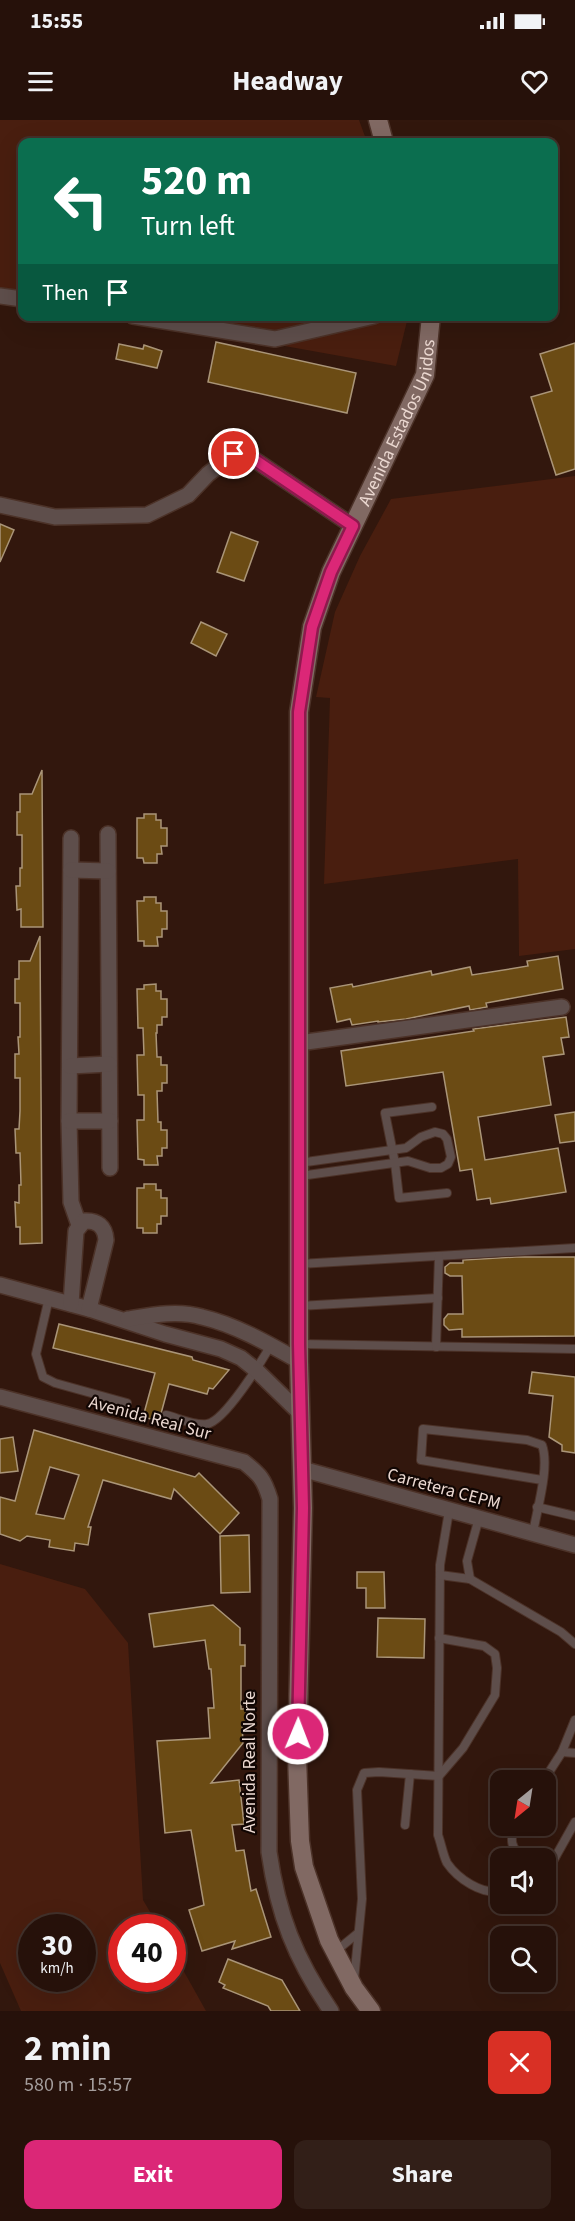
<!DOCTYPE html>
<html lang="en">
<head>
<meta charset="utf-8">
<style>
  :root { --surface:#26110a; --page:#321f18; --text:#f1f3f6; --muted:#a49d9c; --line:#42312b; --accent:#db2777 }
  body { margin:0; font-family:"Source Sans 3",sans-serif; background:var(--page); color:var(--text); height:100vh; display:flex; flex-direction:column; font-size:22px; white-space:nowrap }
  * { box-sizing:border-box; margin:0 }
  p { font-size:20px; color:var(--muted) }
  .icon { flex:none; width:33px; height:33px; fill:none; stroke:currentColor; stroke-width:2; stroke-linecap:round; stroke-linejoin:round }
  .map { position:relative; height:1891px; overflow:hidden }
  .side { display:flex; flex-direction:column; background:var(--surface); flex:1 }
  .side>* { flex:none }
  .guide { position:absolute; left:18px; top:18px; width:540px; height:183px; border-radius:12px; box-shadow:0 6px 24px #0002,0 0 0 2px var(--line); background:#0b6e4f; color:#fff; overflow:hidden }
  .needle { width:39px; rotate:210deg }
  .controls { position:absolute; left:490px; top:1650px; display:grid; gap:12px }
  .controls a { display:grid; place-items:center; width:66px; height:66px; border-radius:12px; background:var(--surface); box-shadow:0 6px 24px #0002,0 0 0 2px var(--line); font-size:30px }
  .speed { position:absolute; left:18px; top:1794px; display:flex; gap:12px; font-size:30px; font-weight:700; text-align:center }
  .speed>* { display:grid; place-content:center; width:78px; height:78px; border-radius:50%; background:var(--surface); box-shadow:0 6px 24px #0002,0 0 0 2px var(--line); line-height:1 }
  .speed small { font-size:15px; font-weight:400 }
  .speed .limit { border:9px solid #d22; background:#fff; color:#111 }
  .pin { position:absolute; display:grid; place-items:center; width:51px; height:51px; color:#fff; margin:-26px; border:3px solid #fff; border-radius:50%; box-shadow:0 2px 6px #0007 }
  .me { position:absolute; width:66px; margin:-33px; rotate:1deg; stroke-linejoin:round; filter:drop-shadow(0 0 4px #0008) }
  .turn { display:flex; align-items:center; gap:21px; height:126px; padding:0 24px; font-size:27px }
  .turn .icon { width:78px; height:78px; stroke-width:2.5 }
  .turn b { display:block; font-size:42px; line-height:51px }
  .then { display:flex; align-items:center; height:57px; padding:0 24px; background:#0003; gap:12px; font-size:22px }
  .round { display:grid; place-items:center; flex:none; width:63px; height:63px; border-radius:12px; background:var(--page) }
  .head { display:flex; align-items:center; justify-content:space-between; height:102px; padding:0 24px }
  h1 { font-size:36px; font-weight:700; line-height:45px }
  .cta { display:flex; gap:12px; margin-top:auto; padding:12px 24px }
  .cta a { flex:1; height:69px; border-radius:12px; background:var(--accent); color:#fff; font-size:24px; font-weight:700; line-height:69px; text-align:center }
  .cta a+a { background:var(--page); color:var(--text) }
  .status { display:flex; justify-content:space-between; align-items:center; height:42px; padding:0 30px; background:var(--surface); direction:ltr }
  .status svg { height:16px; fill:currentColor }
  header { display:flex; justify-content:space-between; align-items:center; height:78px; padding:0 24px; background:var(--surface); font-size:27px; font-weight:700 }
  .map>svg:first-child { display:block }
</style>
</head>
<body>
<div class="status"><b>15:55</b><svg viewBox="0 0 49 12"><path d="M0 12V9h3v3zM5 12V6h3v6zM10 12V3h3v9zM15 12V0h3v12zM26 1h20v11H26zM47 4h2v5h-2z"/></svg></div>
<header><svg class="icon" aria-label="menu" viewBox="0 0 24 24"><path d="M4 6h16M4 12h16M4 18h16"/></svg>Headway<svg class="icon" aria-label="heart" viewBox="0 0 24 24"><path d="M12 20l-8-8c-3-5 5-10 8-4 3-6 11-1 8 4z"/></svg></header>
<div class="map">
<svg width="575" height="1891" viewBox="0 0 575 1891">
  <rect width="100%" height="100%" fill="#32170d"/>
  <g fill="#491e0f" fill-rule="evenodd">
    <path d="M0,0h359l8,22h-345v156l-22,-4z"/>
    <path d="M124,197h284l-12,49z"/>
    <path d="M575,356v473l-56,7 -1,-97 -194,25 6,-186 -14,-1 19,-85 25,-56 31,-57z"/>
    <path d="M0,1444l85,25 43,54 15,257 16,27 -37,1v50h50l1,-26 33,59h-185l-21,-48zM32,1808h50v50h-50z"/>
  </g>
  <g fill="#6b4b14" stroke="#aa9578" stroke-width="1.5" fill-rule="evenodd">
    <path d="M216,222l140,31 -9,40 -139,-31z"/>
    <path d="M575,223v126l-19,6 -25,-78 21,-6 -12,-37z"/>
    <path d="M119,224l24,5 1,-4 18,6 -5,17 -41,-9z"/>
    <path d="M0,404l14,6 -14,32z"/>
    <path d="M231,412l27,10 -14,39 -27,-9z"/>
    <path d="M201,502l26,12 -11,22 -25,-13z"/>
    <path d="M42,650l1,157h-22v-18l-4,1 -1,-24h4v-18h2v-33h-5v-23h3v-18h12z"/>
    <path d="M144,694h12v6h5v8h6v18h-6l1,8h-5v9h-13l-1,-5h-6v-40h7z"/>
    <path d="M144,777h12v6h5v8h6v18h-5v8h-5l1,9h-14v-5h-6l-1,-40h7z"/>
    <path d="M40,816l2,307 -22,1v-17h-4l-1,-25 4,1v-18h2l-1,-32h-4l-1,-24h4l1,-18v-33h-5v-24h4l-1,-17h2v-34h-5v-24h4v-18h11z"/>
    <path d="M558,836l5,33 -77,14 1,4 -17,3 -1,-4 -63,13 -28,3v-1l-26,4 -2,-6 -13,3 -7,-34 22,-4 1,3 78,-16 1,4 38,-8 2,8 56,-9 -1,-5z"/>
    <path d="M156,864v7h5v8h6v18h-5v8h-5v8h-1l1,24h4v8h6v18h-5v8h-5l1,31h3v8h6v18h-5v8h-5l1,9h-14v-5l-6,-1 -1,-39h7v-25h-6l-1,-40h7l-1,-27h-5l-1,-39h7v-4z"/>
    <path d="M566,897l3,20 -8,1 3,16 -21,3 8,48 -73,12 7,43 73,-12 8,44 -75,12 -1,-6 -13,2 -5,-31 -12,2 -17,-99 -97,14 -5,-35 133,-20 -1,-2z"/>
    <path d="M575,992v29l-15,2 -5,-28z"/>
    <path d="M144,1064h12v6h5v8h6v18h-6v8h-4v9h-14v-5h-6v-40h7z"/>
    <path d="M516,1137h59v79l-113,1v-8l-13,1 -5,-5v-6l4,-5h15l-1,-38h-12l-5,-3v-6l5,-4h13v-3z"/>
    <path d="M59,1204l133,33 1,3 36,10 -16,19 -4,-1 -2,6 -38,-10 -10,37 -16,-4 12,-44 -102,-25z"/>
    <path d="M532,1252l43,5v76l-13,-2v-6l-13,-8 4,-41 -24,-3z"/>
    <path d="M34,1310l161,47 4,-4 40,40 -19,21 -46,-45 -3,10 -68,-19 -15,47h3l-3,18 -13,-2 -1,8 -25,-4 1,-7 -23,-4 -7,5 -20,-7v-37l15,4zM50,1347l29,8 -15,44 -28,-5z"/>
    <path d="M13,1317l5,34 -18,2v-34z"/>
    <path d="M249,1415l1,57 -29,1 -1,-57z"/>
    <path d="M357,1452h27l1,36h-19v-20h-9z"/>
    <path d="M213,1485l27,23v17h5v21h-4v43h5v14h-4l1,20 -32,40 28,-3 5,44 -12,1 4,26 8,-1 7,41 5,-2 15,48 -39,12 3,-8 -33,10 -13,-41 15,-5 -13,-75 -26,3 -8,-92 53,-3 -2,-30h6l-3,-39h-2l-4,-29 -51,7 -5,-33z"/>
    <path d="M378,1498l47,1 -1,39 -47,-1z"/>
    <path d="M228,1839l54,21 18,31h-29l-3,-5 -45,-18 2,-3 -6,-3z"/>
  </g>
  <g fill="none" stroke-linecap="round" stroke-linejoin="round">
    <g stroke="#4c3228" stroke-width="10">
      <g id="lane">
        <path d="M432,987l-47,6 10,50 4,35 48,-5"/>
        <path d="M299,1043l107,-15 15,-11 14,-5 8,2 4,5 4,18 -3,7 -7,4h-11l-22,-7 -108,15"/>
        <path d="M299,1144l276,-16"/>
        <path d="M49,1178l-13,56 7,23 12,6 72,20"/>
        <path d="M299,1186l139,-8"/>
        <path d="M299,1224l276,5"/>
        <path d="M436,1227l3,-91"/>
        <path d="M166,1295c12,3 29,11 41,9 18,-3 54,-62 64,-79"/>
        <path d="M537,1387l38,9"/>
        <path d="M449,1391l-9,54 -2,270c3,8 5,20 9,28 11,16 35,32 54,28"/>
        <path d="M533,1413c4,-24 17,-66 9,-88l-15,-5 -104,-11 -2,31 121,20"/>
        <path d="M440,1455l30,4 91,53 14,12"/>
        <path d="M470,1459l-3,-18 12,-43"/>
        <path d="M562,1632l13,1"/>
        <path d="M544,1660l18,-28 13,-32"/>
        <path d="M405,1705l5,-51"/>
        <path d="M514,1706c-4,15 -3,21 8,32"/>
        <path d="M546,1749l6,-6 23,-41"/>
        <path d="M336,1831l22,-18"/>
        <path d="M354,1860l8,-81 -5,-109 7,-17 15,-1 60,4 24,-28 32,-53 2,-27 -2,-14 -11,-8 -45,-8"/>
      </g>
    </g>
    <g stroke="#4c3228" stroke-width="18">
      <g id="street">
        <path d="M0,176l22,3"/>
        <path d="M133,196l142,23 99,-23"/>
        <path d="M0,385l55,12 92,-2 41,-20 20,-21 26,-20 18,4 101,68"/>
        <path d="M108,714l2,334"/>
        <path d="M71,718l-2,283 2,81 8,23"/>
        <path d="M71,750l37,1"/>
        <path d="M299,923l263,-36"/>
        <path d="M70,946l39,-2"/>
        <path d="M69,1001h41"/>
        <path d="M0,1165l89,24 76,25 56,15 20,9 15,12 45,44"/>
        <path d="M71,1184l5,-73 8,-10c13,-1 21,5 22,19l-17,69"/>
        <path d="M128,1199c24,-4 50,-9 74,-2 34,8 67,27 97,44"/>
        <path d="M0,1277l244,65c16,13 20,17 26,37l-1,353c9,63 26,106 62,159"/>
        <path d="M302,1349l273,76"/>
      </g>
    </g>
    <g stroke="#4c3228" stroke-width="21">
      <g id="secondary">
        <path d="M378,0l6,22"/>
        <path id="s1" d="M371,1891l-17,-23 -25,-48 -25,-73 -4,-26 -3,-85 6,-248 -4,-147v-649l13,-85 19,-55 94,-197 6,-59"/>
      </g>
    </g>
    <use href="#lane" stroke="#5e4e4b" stroke-width="8"/>
    <use href="#street" stroke="#5e4e4b" stroke-width="15"/>
    <use href="#secondary" stroke="#816963" stroke-width="18"/>
  </g>
  <g fill="none" stroke-linecap="round" stroke-linejoin="round">
    <g stroke="#8e194d" stroke-width="15">
      <path id="route" d="M234,334l18,4 101,68 -22,46 -19,55 -13,85v632l4,164 -5,226"/>
    </g>
    <use href="#route" stroke="#db2777" stroke-width="10"/>
  </g>
  <g text-anchor="middle" dominant-baseline="central" stroke-width="4.5" stroke-linejoin="round" paint-order="stroke">
    <g font-size="18" fill="#ebd8d1" stroke="#110603">
      <text stroke="none"><textPath href="#s1" startOffset="1624">Avenida Estados Unidos</textPath></text>
      <text transform="translate(150 1298) rotate(15)">Avenida Real Sur</text>
      <text transform="translate(444 1369) rotate(15)">Carretera CEPM</text>
      <text transform="translate(249 1642) rotate(-90)">Avenida Real Norte</text>
    </g>
  </g>
</svg>
<div class="controls">
<a><svg class="needle" viewBox="-14 -14 28 28"><path d="M0-13l5 13h-10z" fill="#e53935"/><path d="M0 13l5-13h-10z" fill="#a49d9c"/></svg></a>
<a><svg class="icon" aria-label="sound" viewBox="0 0 24 24"><path d="M4 9h4l5-4v14l-5-4H4zM17 9q2 3 0 6"/></svg></a>
<a><svg class="icon" aria-label="search" viewBox="0 0 24 24"><circle cx="10" cy="10" r="6"/><path d="M15 15l6 6"/></svg></a>
</div>
<div class="speed"><div>30<small>km/h</small></div><div class="limit">40</div></div>
<div class="pin" style="left:234px;top:334px;background:#d93025"><svg class="icon" aria-label="arrive" viewBox="0 0 24 24"><path d="M6 21V4h12l-3 4 3 4H6"/></svg></div>
<svg class="me" style="left:298px;top:1614px" viewBox="-20 -20 40 40"><circle r="17" fill="#db2777" stroke="#fff" stroke-width="3"/><path d="M0-11L8 9 0 5-8 9z" fill="#fff"/></svg>
<div class="guide">
<div class="turn"><svg class="icon" aria-label="left" viewBox="0 0 24 24"><path d="M17 20v-9H6M10 6l-5 5 5 5"/></svg><div><b>520 m</b>Turn left</div></div>
<div class="then">Then<svg class="icon" aria-label="arrive" viewBox="0 0 24 24"><path d="M6 21V4h12l-3 4 3 4H6"/></svg></div>
</div>
</div>
<section class="side">
<div class="head"><div><h1>2 min</h1><p>580 m · 15:57</p></div><a class="round" style="background:#d93025;color:#fff"><svg class="icon" aria-label="close" viewBox="0 0 24 24"><path d="M6 6l12 12M18 6L6 18"/></svg></a></div>
<div class="cta"><a>Exit</a><a>Share</a></div>
</section>
</body>
</html>
